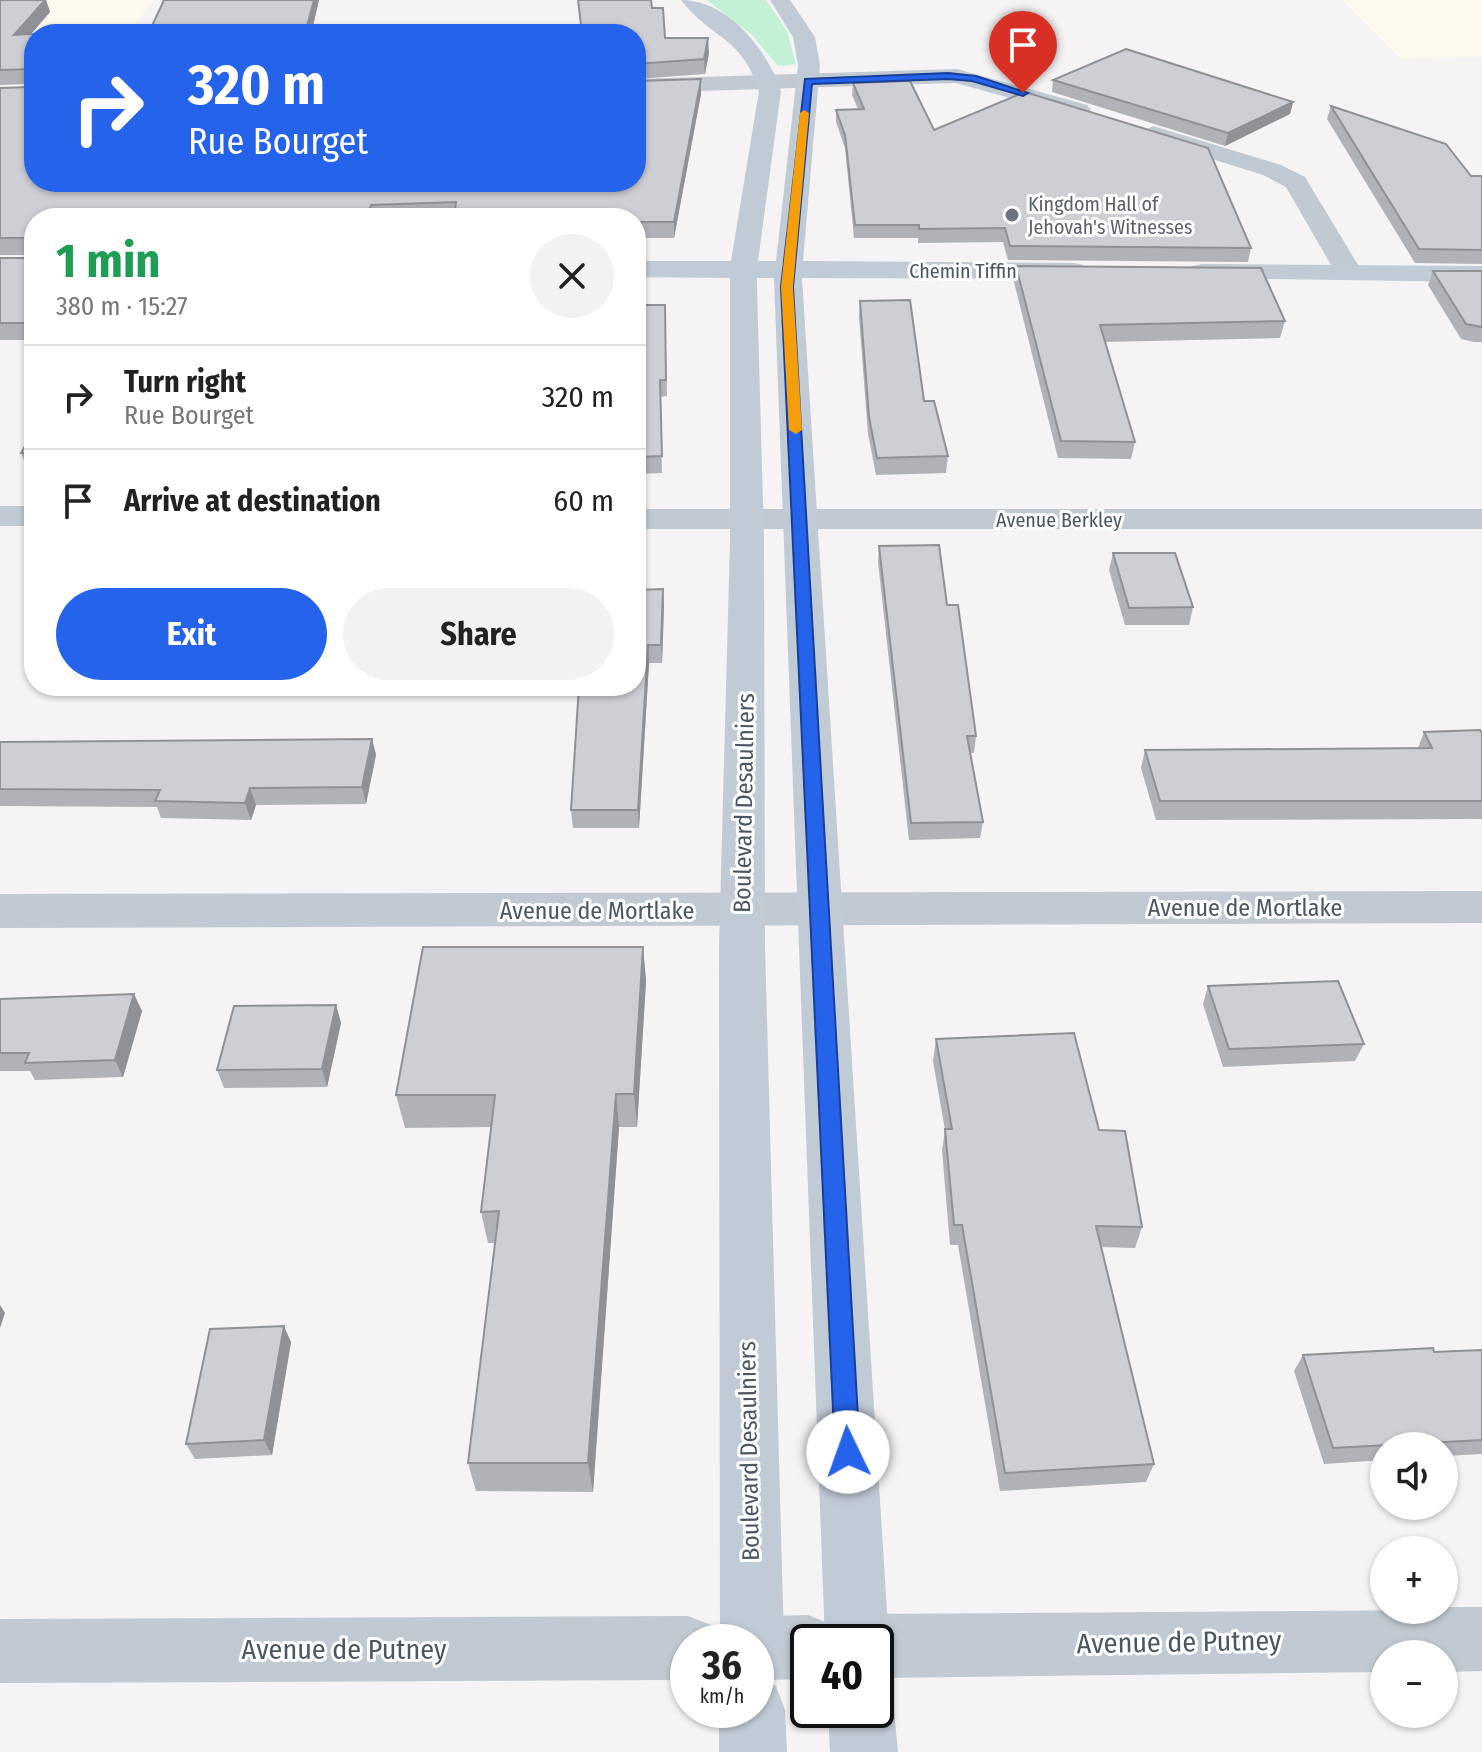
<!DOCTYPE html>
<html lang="en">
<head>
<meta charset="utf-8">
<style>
  :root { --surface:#fff; --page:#f2f2f2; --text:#222; --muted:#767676; --line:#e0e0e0; --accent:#2563eb }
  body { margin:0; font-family:"Fira Sans Condensed",sans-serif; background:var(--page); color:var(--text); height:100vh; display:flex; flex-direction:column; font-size:30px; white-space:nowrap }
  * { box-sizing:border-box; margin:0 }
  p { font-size:26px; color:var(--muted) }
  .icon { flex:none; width:44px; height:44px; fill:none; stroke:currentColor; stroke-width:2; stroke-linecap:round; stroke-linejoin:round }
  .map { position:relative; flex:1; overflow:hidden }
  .drawer { position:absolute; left:24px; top:208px; width:622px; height:488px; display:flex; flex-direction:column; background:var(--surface); border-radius:32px; box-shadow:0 2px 6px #0004 }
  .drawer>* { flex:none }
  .banner { position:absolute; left:24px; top:24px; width:622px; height:168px; border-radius:32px; box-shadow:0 2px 6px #0004; background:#2563eb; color:#fff; overflow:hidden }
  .buttons { position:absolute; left:1370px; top:1432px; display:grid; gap:16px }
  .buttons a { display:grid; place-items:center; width:88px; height:88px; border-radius:50%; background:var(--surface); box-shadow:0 2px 6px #0004; font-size:40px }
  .speed { position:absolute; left:670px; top:1624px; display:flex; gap:16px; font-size:40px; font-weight:700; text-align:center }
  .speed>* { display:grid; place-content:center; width:104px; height:104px; border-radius:50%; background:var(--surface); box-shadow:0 2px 6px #0004; line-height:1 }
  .speed small { font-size:20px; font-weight:400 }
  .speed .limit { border:4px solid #111; border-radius:12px; background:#fff; color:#111 }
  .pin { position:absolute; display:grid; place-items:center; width:68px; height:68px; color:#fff; margin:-82px -34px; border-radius:50% 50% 50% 0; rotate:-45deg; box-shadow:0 0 8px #0007 }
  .pin .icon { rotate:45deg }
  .me { position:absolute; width:88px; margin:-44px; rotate:357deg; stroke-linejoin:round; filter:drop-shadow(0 0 6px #0008) }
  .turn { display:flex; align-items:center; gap:28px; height:168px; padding:0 32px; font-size:36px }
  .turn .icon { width:104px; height:104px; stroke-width:2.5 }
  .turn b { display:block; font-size:56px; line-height:68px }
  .round { display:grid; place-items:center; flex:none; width:84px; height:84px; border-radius:42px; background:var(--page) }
  .overview { display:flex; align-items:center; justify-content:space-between; height:136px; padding:0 32px }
  h1 { font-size:48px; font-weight:700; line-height:60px; color:#1e9e55 }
  .cta { display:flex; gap:16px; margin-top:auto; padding:16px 32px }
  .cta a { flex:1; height:92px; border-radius:48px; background:var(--accent); color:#fff; font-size:32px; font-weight:700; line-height:92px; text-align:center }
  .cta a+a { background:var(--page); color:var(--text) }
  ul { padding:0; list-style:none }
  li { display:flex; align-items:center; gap:24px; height:104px; padding:0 32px; border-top:2px solid var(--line) }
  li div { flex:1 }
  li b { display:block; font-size:30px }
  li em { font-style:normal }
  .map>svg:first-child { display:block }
</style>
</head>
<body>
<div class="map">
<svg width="1482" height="1752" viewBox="0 0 1482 1752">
  <rect width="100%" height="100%" fill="#f5f3f3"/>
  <g fill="#fdf9ef">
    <path d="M0,0h153l-19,27 -134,2z"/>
    <path d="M1342,0h140v57l-81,2z"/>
  </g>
  <path fill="#c3f1d5" d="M707,0h59l21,31 9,33 -18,2 -26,-31z"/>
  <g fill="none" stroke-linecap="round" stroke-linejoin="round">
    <g fill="#c1cad2" fill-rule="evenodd">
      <path d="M957,69l130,36 4,5 -12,7 -123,-34 -320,10v-14z"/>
      <path d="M1153,126l128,39 24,12 58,96 -4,6h-20l-53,-92 -23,-12 -118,-37 -4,-5z"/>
      <rect x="0" y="506" width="34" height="20"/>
      <rect x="636" y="509" width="846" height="20"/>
      <path d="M1482,891v32l-1482,5v-34z"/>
      <path d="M1444,1607h38v64l-38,1v-18h-60v18l-508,6v-36h-31l8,-19 23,-9 568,-4z"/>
      <path d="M808,1615l23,9 7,18h-30v37l-52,1v-38h-30l7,-17 23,-9z"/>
      <path d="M688,1616l23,9 7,17h-30v38l-688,3v-64z"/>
    </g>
    <g fill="#c1cbd6" fill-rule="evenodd">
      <path d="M681,0c47,0 86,49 100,91l-23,170h18l22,-196 -5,-28 -23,-37h20l25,37 5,28 -17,196 271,2 10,2 4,6 -4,6 -10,2 -272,-1 87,1364 -13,24v-24h-51l-51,-1364h-17v9l7,254 1,405 19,696 -9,23 -19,8v-31h-36l-1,-696 11,-405v-263l-94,-1v-16h95l28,-170c-17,-55 -48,-52 -78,-91z"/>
      <path d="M1202,264l280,2v16l-290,-4 -4,-6 4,-6z"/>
      <path d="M756,1678l20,8 9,24 2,42h-68v-42h37z"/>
      <path d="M876,1683l9,3 9,24 4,42h-68l-2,-42h48z"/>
    </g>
  </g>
  <g fill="#b0b2b7">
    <path d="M0,0h46l4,12 -19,22 120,-6 13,-28h155l-7,30 -278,4 667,60 -27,144h-38v-20h-602v122h-34v-82h31v-3h-31v-167l32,-1v-3l-32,1z"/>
    <path d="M652,8l13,30 44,15 -4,21 -69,5v-45l-55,-1z"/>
    <path d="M1053,80l240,22 -3,12 -65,32 -173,-54z"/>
    <path d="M853,83l81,47 317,118 -3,14 -240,-2 -5,-18 -85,1v-5h-64l-9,-90 -9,-26v-12l22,-1 -6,-14z"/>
    <path d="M1331,106l140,70h11v88l-67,-1 -88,-144z"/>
    <path d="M1016,266l269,55 -5,17 -176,4 31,100 -4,17 -73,-1 -44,-176z"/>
    <path d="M1433,271h49v71h-8l-13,-3 -33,-54z"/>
    <path d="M860,301l64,100 24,55 -2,17 -70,2 -8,-41 -9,-117z"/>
    <path d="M636,305h29l2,91 -7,1 2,76 -26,1z"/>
    <path d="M34,430v40h-6l-7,-17z"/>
    <path d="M879,546l68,59 29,131 -2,17h-4l13,69 -3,16 -71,2 -31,-278z"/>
    <path d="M1113,553l80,54 -4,18h-64l-16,-55z"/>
    <path d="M663,589l1,18 -2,56h-13l-10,165h-66l-2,-18z"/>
    <path d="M1424,732l58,1v86l-326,1 -15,-52 4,-18 273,-2z"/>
    <path d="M372,739l4,16 -10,49 -110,1 -5,15 -90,-2 -4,-11 -157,-1v-64z"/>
    <path d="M643,947l3,34 -9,146h-18l-26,365 -117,-1 -8,-28 27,-220h-7l-7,-31 10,-85 -86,1 -9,-33z"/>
    <path d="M1208,986l156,58 -9,17 -132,6 -20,-63z"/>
    <path d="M0,999l142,12 -19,66 -88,3 -5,-9h-30z"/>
    <path d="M336,1005l5,18 -14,64 -103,1 -7,-18z"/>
    <path d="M936,1039l163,91 43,97 -7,21 -34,-1 53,217 -8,18 -146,9 -42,-246h-8l-8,-95 3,-20 -12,-69z"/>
    <path d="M291,1342l-19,113 -77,4 -9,-15z"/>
    <path d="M1482,1350v104l-38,2v-10h-60v14l-60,4 -30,-93 9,-16z"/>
  </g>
  <g fill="#909195">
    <path d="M45,0h1l4,12 -32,37 -4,-14z"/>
    <path d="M314,0h5l-8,34 -5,-4z"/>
    <path d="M708,38l1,15 -4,21 -1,-15z"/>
    <path d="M701,79v15l-27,144v-16z"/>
    <path d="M1293,102l-3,12 -65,32 3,-13z"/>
    <path d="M371,205l2,13h-6z"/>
    <path d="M663,589l1,18 -2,56 -1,-18z"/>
    <path d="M648,645l1,18 -10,165 -1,-18z"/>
    <path d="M372,739l4,16 -10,49 -4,-17z"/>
    <path d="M250,788l6,17 -5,15 -6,-17z"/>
    <path d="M643,947l3,34 -9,146 -3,-33z"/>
    <path d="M134,994l8,17 -19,66 -8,-17z"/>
    <path d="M336,1005l5,18 -14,64 -5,-18z"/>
    <path d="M616,1094l3,33 -26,365 -5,-29z"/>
    <path d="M0,1305l5,8 -5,15z"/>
    <path d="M284,1326l7,16 -19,113 -8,-15z"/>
  </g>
  <g fill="#cdcfd5" stroke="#909195" stroke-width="2">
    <path d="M0,0h45l-31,35 137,-7 13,-28h150l-8,30 158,-1 -1,5h-429v148h602v-101l65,-2 -27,143h-38v-4h-182l2,-16 -85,3 -4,13h-333v105h-34v-65h31v-20h-31v-150l32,-1v-18l-32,1z"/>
    <path d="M578,0h73l1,8h11l2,30h43l-4,21 -68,5v-30h-98l44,-1z"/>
    <path d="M1126,49l167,53 -65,31 -175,-53z"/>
    <path d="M910,81l24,49 91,-38 183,56 43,100 -241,-2 -5,-18 -86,1v-4h-64l-10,-90 -9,-25 28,-1 -11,-26z"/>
    <path d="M1331,106l115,38 25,32h11v74l-63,-1z"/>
    <path d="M1016,266l245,2 24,53 -185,4 35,117 -74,-1z"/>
    <path d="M1433,271h49v56l-16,-3z"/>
    <path d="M910,300l14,101h10l14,55 -71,2 -8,-41 -9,-116z"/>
    <path d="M636,305h29l1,75h-6l2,76 -26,1z"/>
    <path d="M34,430v23h-13z"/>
    <path d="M939,545l8,60h11l18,131h-9l16,86 -72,1 -32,-277z"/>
    <path d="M1113,553h62l18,54 -64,1z"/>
    <path d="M663,589l-2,56h-13l-10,165h-67l8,-124h57v-96z"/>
    <path d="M1480,730l2,3v68h-322l-15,-51 287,-2 -8,-16z"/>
    <path d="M372,739l-10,48 -112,1 -5,15 -90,-2 5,-11 -160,-1v-47z"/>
    <path d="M423,947h220l-9,147h-18l-28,369h-120l31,-252 -18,1 14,-117h-99z"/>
    <path d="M1338,981l26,63 -135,5 -21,-63z"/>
    <path d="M134,994l-19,66 -90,3 4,-10h-29v-54z"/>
    <path d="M336,1005l-14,64 -105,1 17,-64z"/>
    <path d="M1074,1033l25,97 26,1 17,96 -46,-1 58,238 -149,9 -43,-248h-8l-9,-96h7l-16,-90z"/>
    <path d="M284,1326l-20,114 -78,4 24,-115z"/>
    <path d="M1433,1348l1,4 48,-2v90l-149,8 -30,-93z"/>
  </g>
  <path fill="#2563eb" stroke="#184099" stroke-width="2" d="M948,73l28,3 52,17 -5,3 -51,-15 -24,-2 -136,5 -19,203 67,1165 -3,9 -9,3 -9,-3 -4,-9 -54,-1165 24,-208z"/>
  <path fill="#f59e0b" d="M804,110l5,3 -16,174 9,143 -6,4 -7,-4 -8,-143 19,-174z"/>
  <circle fill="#6b7280" stroke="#fff" stroke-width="3" cx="1012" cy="215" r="8"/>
  <g text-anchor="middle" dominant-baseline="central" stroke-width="6" stroke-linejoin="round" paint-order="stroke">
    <g font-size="20" fill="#5b616d" stroke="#fff" text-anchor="start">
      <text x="1028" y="204">Kingdom Hall of<tspan x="1028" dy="23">Jehovah's Witnesses</tspan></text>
    </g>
    <g font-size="20" fill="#4a5661" stroke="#fff">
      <text x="963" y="271">Chemin Tiffin</text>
      <text x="1059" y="520">Avenue Berkley</text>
    </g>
    <g font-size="24" fill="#4a5661" stroke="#fff">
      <text transform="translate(744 803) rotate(-89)">Boulevard Desaulniers</text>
      <text x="1245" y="908">Avenue de Mortlake</text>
      <text x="597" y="911">Avenue de Mortlake</text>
      <text transform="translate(749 1451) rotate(-91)">Boulevard Desaulniers</text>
    </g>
    <g font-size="28" fill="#4a5661" stroke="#fff">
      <text transform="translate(1179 1642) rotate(-1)">Avenue de Putney</text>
      <text x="344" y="1649">Avenue de Putney</text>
    </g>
  </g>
</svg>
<div class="buttons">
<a><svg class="icon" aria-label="sound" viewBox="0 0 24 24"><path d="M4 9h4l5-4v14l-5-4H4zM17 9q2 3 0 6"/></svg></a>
<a>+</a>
<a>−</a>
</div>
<div class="speed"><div>36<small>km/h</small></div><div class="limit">40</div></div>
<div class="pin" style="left:1023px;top:93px;background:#d93025"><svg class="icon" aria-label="arrive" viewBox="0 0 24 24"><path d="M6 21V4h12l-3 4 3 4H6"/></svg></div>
<svg class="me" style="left:848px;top:1452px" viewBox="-20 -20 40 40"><circle r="19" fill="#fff"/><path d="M0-13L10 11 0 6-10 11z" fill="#2563eb"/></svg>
<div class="banner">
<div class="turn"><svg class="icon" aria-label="right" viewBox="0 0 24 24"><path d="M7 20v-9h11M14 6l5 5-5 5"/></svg><div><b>320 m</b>Rue Bourget</div></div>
</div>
<section class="drawer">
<div class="overview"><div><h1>1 min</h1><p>380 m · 15:27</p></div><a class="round"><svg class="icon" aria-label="close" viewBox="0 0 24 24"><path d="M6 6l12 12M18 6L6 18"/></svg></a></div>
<ul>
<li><svg class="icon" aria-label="right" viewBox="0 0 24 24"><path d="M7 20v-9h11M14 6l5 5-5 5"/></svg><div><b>Turn right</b><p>Rue Bourget</p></div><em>320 m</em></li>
<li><svg class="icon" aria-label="arrive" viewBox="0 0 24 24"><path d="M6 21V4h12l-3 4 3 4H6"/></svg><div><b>Arrive at destination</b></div><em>60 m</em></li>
</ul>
<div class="cta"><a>Exit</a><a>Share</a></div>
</section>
</div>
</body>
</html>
